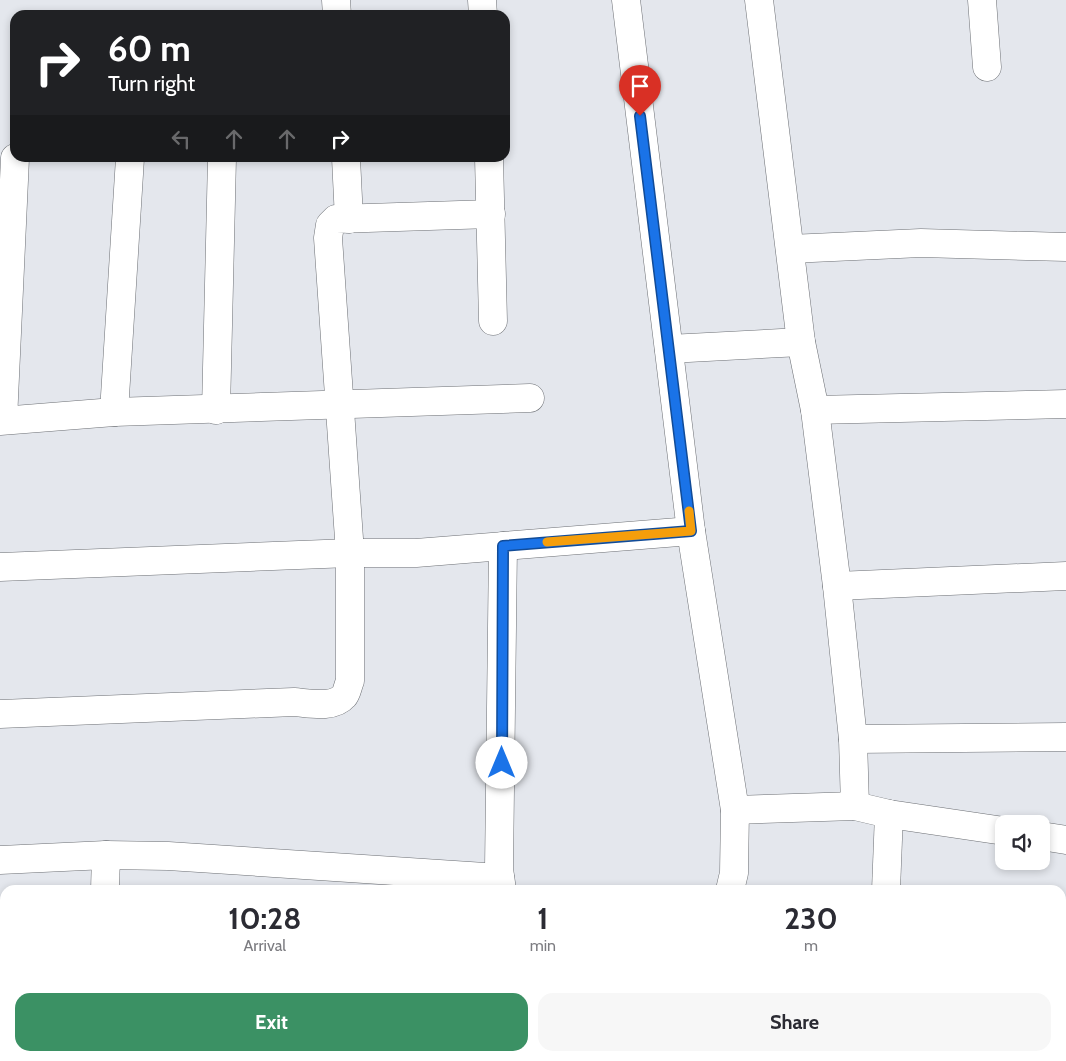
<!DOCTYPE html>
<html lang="en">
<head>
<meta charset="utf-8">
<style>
  :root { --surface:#fff; --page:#f7f7f7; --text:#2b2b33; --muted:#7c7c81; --accent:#3b9164 }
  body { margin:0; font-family:Cabin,sans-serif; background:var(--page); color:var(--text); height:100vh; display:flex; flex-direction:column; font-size:19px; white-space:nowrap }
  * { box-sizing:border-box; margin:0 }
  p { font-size:16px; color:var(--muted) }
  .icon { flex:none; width:28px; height:28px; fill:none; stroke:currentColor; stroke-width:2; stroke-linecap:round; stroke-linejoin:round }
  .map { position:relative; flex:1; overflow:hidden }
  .side { position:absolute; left:0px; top:885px; width:1066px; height:176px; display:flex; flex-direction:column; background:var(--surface); border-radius:15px 15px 0 0; box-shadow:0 2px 8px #0003 }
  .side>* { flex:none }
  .top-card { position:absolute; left:10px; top:10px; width:500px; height:152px; border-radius:15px; box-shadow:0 2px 8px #0003; background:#202124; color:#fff; overflow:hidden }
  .tools { position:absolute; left:995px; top:815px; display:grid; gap:10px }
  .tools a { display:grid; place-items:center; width:55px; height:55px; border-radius:10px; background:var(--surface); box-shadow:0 2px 8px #0003; font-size:25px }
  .pin { position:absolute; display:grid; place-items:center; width:42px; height:42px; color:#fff; margin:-51px -21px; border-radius:50% 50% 50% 0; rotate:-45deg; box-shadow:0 0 5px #0007 }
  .pin .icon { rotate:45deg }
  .me { position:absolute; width:55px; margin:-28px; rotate:0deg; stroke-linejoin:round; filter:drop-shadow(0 0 4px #0008) }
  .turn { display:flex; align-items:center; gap:18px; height:105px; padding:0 15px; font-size:22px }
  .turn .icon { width:65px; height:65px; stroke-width:2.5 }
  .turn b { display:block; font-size:35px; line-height:42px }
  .lanes { display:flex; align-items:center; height:48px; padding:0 15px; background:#0003; justify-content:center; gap:25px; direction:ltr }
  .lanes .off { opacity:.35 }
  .eta { display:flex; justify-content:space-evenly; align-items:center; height:85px; text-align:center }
  .eta b { font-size:30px; font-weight:700; line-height:35px }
  .action { display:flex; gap:10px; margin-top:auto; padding:10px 15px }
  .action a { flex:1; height:58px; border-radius:15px; background:var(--accent); color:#fff; font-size:20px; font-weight:700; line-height:58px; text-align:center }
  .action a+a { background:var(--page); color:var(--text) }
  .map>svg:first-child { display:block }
</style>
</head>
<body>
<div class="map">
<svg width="1066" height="1061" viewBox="0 0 1066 1061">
  <rect width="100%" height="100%" fill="#e4e7ed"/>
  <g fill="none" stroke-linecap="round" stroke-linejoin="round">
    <g stroke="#6c6f74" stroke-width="29">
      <g id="minor">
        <path d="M336,0l1,15"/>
        <path d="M482,0l1,15"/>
        <path d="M626,0l65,531 44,279 -1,63 -4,17"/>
        <path d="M982,0l5,67"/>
        <path d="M346,158l3,61"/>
        <path d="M489,158l4,163"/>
        <path d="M790,249l131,-6 145,4"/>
        <path d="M669,349l132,-7"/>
        <path d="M216,410l6,-252"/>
        <path d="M815,410l251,-6"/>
        <path d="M114,412l16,-254"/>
        <path d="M3,420l12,-262"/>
        <path d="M0,421l114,-9 416,-14"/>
        <path d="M0,567l350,-14h66l275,-22"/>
        <path d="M837,586l229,-10"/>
        <path d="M0,714l294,-12c14,1 39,7 50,-6 3,-3 4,-11 6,-15v-128l-22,-315 2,-13 6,-6 155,-5"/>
        <path d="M853,739l213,-2"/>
        <path d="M855,806l34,8 115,17"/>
        <path d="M735,810l120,-4 -2,-67 -16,-153 -22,-176 -14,-68 -42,-342"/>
        <path d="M1041,836l25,4"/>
        <path d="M0,860l106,-5 62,1 332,22"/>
        <path d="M105,890l1,-35"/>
        <path d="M502,890l-3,-21 4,-323"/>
        <path d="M886,890l3,-76"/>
        <path d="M0,1038h5"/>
        <path d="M332,1056l1,5"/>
        <path d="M102,1061v-5"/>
        <path d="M878,1061l1,-5"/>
      </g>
    </g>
    <use href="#minor" stroke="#fff" stroke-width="28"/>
  </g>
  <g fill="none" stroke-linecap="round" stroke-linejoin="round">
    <g stroke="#114b97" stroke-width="12">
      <path id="route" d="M502,763l1,-217 188,-15 -51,-415"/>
    </g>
    <use href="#route" stroke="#1a73e8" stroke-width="9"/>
    <path stroke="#f59e0b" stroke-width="9" d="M547,542l144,-11 -2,-20"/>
  </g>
</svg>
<div class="tools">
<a><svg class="icon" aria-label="sound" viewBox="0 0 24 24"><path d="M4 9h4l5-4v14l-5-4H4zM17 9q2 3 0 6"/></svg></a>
</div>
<div class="pin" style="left:640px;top:116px;background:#d93025"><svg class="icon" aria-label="arrive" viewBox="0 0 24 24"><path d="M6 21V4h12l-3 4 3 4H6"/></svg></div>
<svg class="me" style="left:502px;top:763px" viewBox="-20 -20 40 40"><circle r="19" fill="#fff"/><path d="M0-13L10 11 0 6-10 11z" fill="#1a73e8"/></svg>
<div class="top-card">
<div class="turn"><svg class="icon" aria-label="right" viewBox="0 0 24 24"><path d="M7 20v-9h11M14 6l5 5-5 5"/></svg><div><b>60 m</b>Turn right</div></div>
<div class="lanes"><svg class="icon off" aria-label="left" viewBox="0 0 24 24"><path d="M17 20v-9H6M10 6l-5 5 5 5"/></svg><svg class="icon off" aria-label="ahead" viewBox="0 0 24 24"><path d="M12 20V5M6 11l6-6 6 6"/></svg><svg class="icon off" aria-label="ahead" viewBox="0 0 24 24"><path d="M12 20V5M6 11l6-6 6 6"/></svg><svg class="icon" aria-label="right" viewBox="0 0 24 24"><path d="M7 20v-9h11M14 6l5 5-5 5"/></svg></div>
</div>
<section class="side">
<div class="eta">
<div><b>10:28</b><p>Arrival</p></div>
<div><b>1</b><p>min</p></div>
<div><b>230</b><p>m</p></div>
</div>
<div class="action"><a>Exit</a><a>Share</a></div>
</section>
</div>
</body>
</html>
